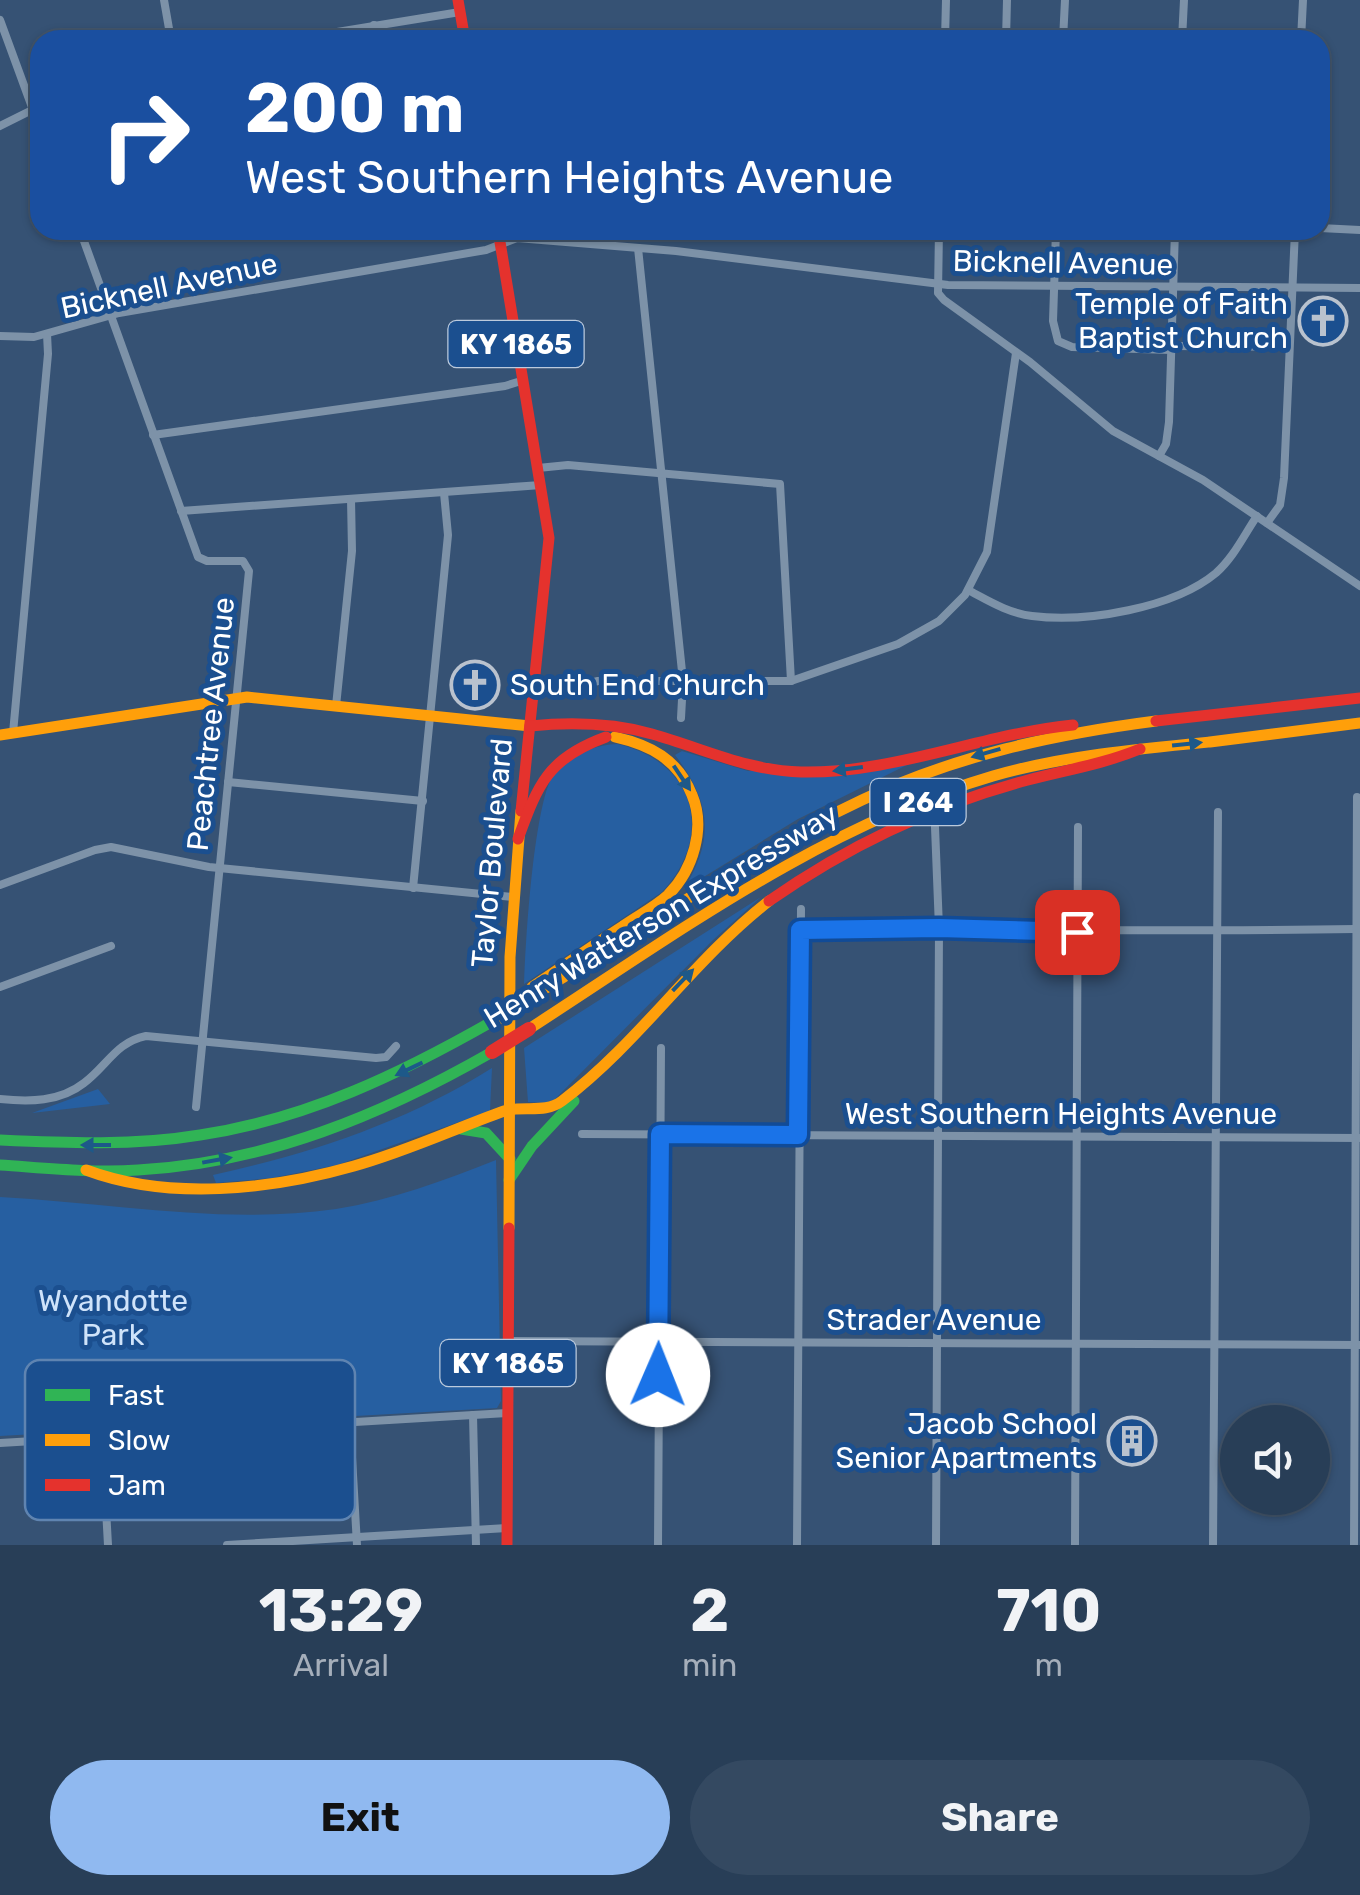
<!DOCTYPE html>
<html lang="en">
<head>
<meta charset="utf-8">
<style>
  :root { --surface:#283e57; --page:#344961; --text:#f1f3f6; --muted:#a5aeba; --line:#44576d; --accent:#90b9f0 }
  body { margin:0; font-family:Rubik,sans-serif; background:var(--page); color:var(--text); height:100vh; display:flex; flex-direction:column; font-size:38px; white-space:nowrap }
  * { box-sizing:border-box; margin:0 }
  p { font-size:32px; color:var(--muted) }
  .icon { flex:none; width:55px; height:55px; fill:none; stroke:currentColor; stroke-width:2; stroke-linecap:round; stroke-linejoin:round }
  .map { position:relative; height:1545px; overflow:hidden }
  .details { display:flex; flex-direction:column; background:var(--surface); flex:1 }
  .details>* { flex:none }
  .hud { position:absolute; left:30px; top:30px; width:1300px; height:210px; border-radius:30px; box-shadow:0 2px 8px #0004,0 0 0 2px var(--line); background:#1a4fa0; color:#fff; overflow:hidden }
  .tools { position:absolute; left:1220px; top:1405px; display:grid; gap:20px }
  .tools a { display:grid; place-items:center; width:110px; height:110px; border-radius:50%; background:var(--surface); box-shadow:0 2px 8px #0004,0 0 0 2px var(--line); font-size:50px }
  .pin { position:absolute; display:grid; place-items:center; width:85px; height:85px; color:#fff; margin:-42px; border-radius:20px; box-shadow:0 5px 15px #0006 }
  .me { position:absolute; width:110px; margin:-55px; rotate:1deg; stroke-linejoin:round; filter:drop-shadow(0 0 8px #0008) }
  .turn { display:flex; align-items:center; gap:35px; height:210px; padding:0 50px; font-size:45px }
  .turn .icon { width:130px; height:130px; stroke-width:2.5 }
  .turn b { display:block; font-size:70px; line-height:85px }
  .eta { display:flex; justify-content:space-evenly; align-items:center; height:170px; text-align:center }
  .eta b { font-size:60px; font-weight:700; line-height:70px }
  .action { display:flex; gap:20px; margin-top:auto; padding:20px 50px }
  .action a { flex:1; height:115px; border-radius:60px; background:var(--accent); color:#111; font-size:40px; font-weight:700; line-height:115px; text-align:center }
  .action a+a { background:var(--page); color:var(--text) }
  .map>svg:first-child { display:block }
</style>
</head>
<body>
<div class="map">
<svg width="1360" height="1545" viewBox="0 0 1360 1545">
  <rect width="100%" height="100%" fill="#365274"/>
  <g fill="#265fa1">
    <path d="M617,744c77,17 99,90 45,148l-138,92c1,-40 10,-186 31,-212 15,-17 39,-27 62,-28z"/>
    <path d="M682,751l66,20 169,-11 -119,59 -114,70c31,-51 27,-87 -9,-134z"/>
    <path d="M761,897l-48,43 -158,159 -9,4 -18,-1 -4,-54z"/>
    <path d="M492,1068l-2,43 -153,54 -65,13 -56,5 -3,-8c100,-22 193,-53 279,-107z"/>
    <path d="M98,1089l12,15 -78,9z"/>
    <path d="M496,1160l5,241 -4,7 -497,28v-239c112,6 224,28 336,12 56,-9 107,-28 160,-49z"/>
  </g>
  <g fill="none" stroke-linecap="round" stroke-linejoin="round">
    <g stroke="#7d92a8" stroke-width="8">
      <path d="M164,0l7,40"/>
      <path d="M0,20l40,109"/>
      <path d="M374,25l1,15"/>
      <path d="M288,40l172,-28"/>
      <path d="M945,40l1,-40"/>
      <path d="M1006,40l1,-40"/>
      <path d="M1063,40l2,-40"/>
      <path d="M1182,40l2,-40"/>
      <path d="M1301,40l2,-40"/>
      <path d="M0,126l40,-20"/>
      <path d="M1320,228l40,2"/>
      <path d="M80,230l118,327 9,4h36l6,10 -53,536"/>
      <path d="M939,230l-1,63 6,7 86,62 83,69 90,49 157,106"/>
      <path d="M1056,230l-3,91 5,20 14,6 100,3"/>
      <path d="M638,248l45,433 -2,37"/>
      <path d="M0,336l34,1 85,-24 367,-63 31,-12 159,13 272,34 412,3"/>
      <path d="M1172,346l116,1"/>
      <path d="M153,435l352,-49 16,-5"/>
      <path d="M1159,456l7,-12 3,-22 6,-192"/>
      <path d="M538,468l30,-3 212,19 11,197"/>
      <path d="M181,511l360,-26"/>
      <path d="M1267,523l13,-18 4,-27 11,-248"/>
      <path d="M968,590c21,11 40,23 64,26 54,7 142,-8 184,-43 18,-16 28,-38 41,-57"/>
      <path d="M578,691l8,-7 12,-3h193l107,-37 41,-23 26,-26 22,-43 29,-199"/>
      <path d="M336,706l16,-155 -1,-52"/>
      <path d="M13,733l35,-379 -1,-20"/>
      <path d="M228,782l195,19"/>
      <path d="M935,827l4,101 -3,617"/>
      <path d="M0,885l95,-35 16,-3 98,20 304,30"/>
      <path d="M413,888l35,-353 -4,-42"/>
      <path d="M800,930c185,-1 370,2 555,-1"/>
      <path d="M0,987l111,-41"/>
      <path d="M0,1099c29,3 60,3 84,-16 23,-17 32,-41 62,-47l230,22 10,-1 10,-11"/>
      <path d="M582,1134l778,4"/>
      <path d="M509,1341l851,4"/>
      <path d="M473,1415l3,130"/>
      <path d="M350,1422l7,123"/>
      <path d="M102,1437l6,108"/>
      <path d="M0,1443l507,-30"/>
      <path d="M227,1545l280,-17"/>
      <path d="M658,1545l3,-497"/>
      <path d="M797,1545l4,-636"/>
      <path d="M1075,1545l3,-718"/>
      <path d="M1213,1545l5,-733"/>
      <path d="M1354,1545l3,-748"/>
    </g>
    <g stroke="#30b455" stroke-width="11">
      <path d="M461,1129l25,4 24,26"/>
      <path d="M0,1140c67,3 134,6 200,-5 107,-16 200,-61 293,-114"/>
      <path d="M0,1165c46,3 92,8 138,5 128,-7 244,-55 354,-118"/>
      <path d="M509,1180l23,-34 42,-45"/>
    </g>
    <g stroke="#ff9f0a" stroke-width="11">
      <path d="M0,735l247,-38 283,29"/>
      <path d="M530,993l2,-6c30,-20 60,-41 91,-61 14,-10 32,-19 45,-31 25,-25 38,-67 24,-100 -14,-36 -42,-50 -77,-58"/>
      <path d="M528,999c111,-66 217,-144 334,-199 92,-44 193,-66 294,-79"/>
      <path d="M529,1029c147,-95 293,-203 464,-253 70,-20 144,-27 217,-34 50,-6 100,-13 150,-19"/>
      <path d="M86,1170c83,31 184,20 268,-4 51,-14 100,-37 150,-55 19,-6 41,3 58,-10 77,-58 131,-141 207,-200"/>
      <path d="M509,1228l1,-271 11,-146"/>
    </g>
    <g stroke="#e5322d" stroke-width="11">
      <path d="M458,0l7,40"/>
      <path d="M498,230l51,308 -28,273"/>
      <path d="M1156,721l204,-23"/>
      <path d="M530,726c41,-4 83,-3 122,8 50,14 96,37 149,38 92,2 181,-38 272,-47"/>
      <path d="M518,839c20,-55 30,-81 88,-102"/>
      <path d="M769,901c80,-56 164,-96 259,-121 38,-10 75,-16 112,-31"/>
      <path d="M507,1545l2,-317"/>
    </g>
    <path stroke="#ff9f0a" stroke-width="14" d="M493,1021l35,-22"/>
    <path stroke="#e5322d" stroke-width="14" d="M492,1052l37,-23"/>
  </g>
  <defs><path id="oneway-solid" d="M-6-.8H1V-3.2L6.5 0L1 3.2V.8H-6Z" transform="scale(2.5)"/></defs>
  <g fill="#1d5989">
    <use href="#oneway-solid" transform="translate(1187 744) rotate(-6)"/>
    <use href="#oneway-solid" transform="translate(986 753) rotate(164)"/>
    <use href="#oneway-solid" transform="translate(848 769) rotate(172)"/>
    <use href="#oneway-solid" transform="translate(682 778) rotate(56)"/>
    <use href="#oneway-solid" transform="translate(683 980) rotate(-46)"/>
    <use href="#oneway-solid" transform="translate(409 1069) rotate(154)"/>
    <use href="#oneway-solid" transform="translate(96 1145) rotate(180)"/>
    <use href="#oneway-solid" transform="translate(217 1160) rotate(-10)"/>
  </g>
  <g fill="none" stroke-linecap="round" stroke-linejoin="round">
    <g stroke="#114b97" stroke-width="25">
      <path id="route" d="M658,1375l2,-241 138,1 2,-205 139,-2 138,4"/>
    </g>
    <use href="#route" stroke="#1a73e8" stroke-width="18"/>
  </g>
  <defs>
    <g id="church-ring" transform="scale(2.5)"><circle r="9.5" fill="#1b4f8f" stroke="#b9c2ce" stroke-width="1.5"/><path d="M-1.2-6h2.4v3.5h3.3v2.4h-3.3V6h-2.4V-.1h-3.3v-2.4h3.3Z" fill="#b9c2ce"/></g>
    <g id="building-ring" transform="scale(2.5)"><circle r="9.5" fill="#1b4f8f" stroke="#b9c2ce" stroke-width="1.5"/><path d="M-4-6H4V6H1V3H-1V6H-4ZM-2.5-4.3h1.7v1.8h-1.7ZM.8-4.3h1.7v1.8H.8ZM-2.5-1h1.7V.8h-1.7ZM.8-1h1.7V.8H.8Z" fill="#b9c2ce"/></g>
  </defs>
  <g fill-rule="evenodd">
    <use href="#church-ring" x="1323" y="321"/>
    <use href="#church-ring" x="475" y="685"/>
    <use href="#building-ring" x="1132" y="1441"/>
  </g>
  <g text-anchor="middle" dominant-baseline="central" stroke-width="10" stroke-linejoin="round" paint-order="stroke">
    <g fill="#1b4f8f" stroke="#bbcadd" stroke-width="2.5">
      <rect x="448.5" y="321" width="135" height="46" rx="8"/>
      <rect x="870.5" y="779" width="95" height="46" rx="8"/>
      <rect x="440.5" y="1340" width="135" height="46" rx="8"/>
    </g>
    <g font-size="28" font-weight="bold" fill="#fff">
      <text x="516" y="344">KY 1865</text>
      <text x="918" y="802">I 264</text>
      <text x="508" y="1363">KY 1865</text>
    </g>
    <g font-size="30" fill="#fff" stroke="#1b4f8f">
      <text transform="translate(1063 263) rotate(1)">Bicknell Avenue</text>
      <text transform="translate(169 286) rotate(-12)">Bicknell Avenue</text>
      <text transform="translate(211 724) rotate(-84)">Peachtree Avenue</text>
      <text transform="translate(492 853) rotate(-85)">Taylor Boulevard</text>
      <text transform="translate(661 916) rotate(-31)">Henry Watterson Expressway</text>
      <text x="1061" y="1114">West Southern Heights Avenue</text>
      <text x="934" y="1320">Strader Avenue</text>
    </g>
    <g font-size="30" fill="#fff" stroke="#1b4f8f" text-anchor="end">
      <text x="1288" y="304">Temple of Faith<tspan x="1288" dy="34">Baptist Church</tspan></text>
      <text x="510" y="685" text-anchor="start">South End Church</text>
      <text x="1097" y="1424">Jacob School<tspan x="1097" dy="34">Senior Apartments</tspan></text>
    </g>
    <g font-size="30" fill="#cfe3fa" stroke="#1b4f8f">
      <text x="113" y="1301">Wyandotte<tspan x="113" dy="34">Park</tspan></text>
    </g>
  </g>
  <rect x="25" y="1360" width="330" height="160" rx="15" fill="#1b4f8f" stroke="#5f84b1" stroke-width="2.5"/>
  <rect x="45" y="1389" width="45" height="12" fill="#30b455"/>
  <rect x="45" y="1434" width="45" height="12" fill="#ff9f0a"/>
  <rect x="45" y="1479" width="45" height="12" fill="#e5322d"/>
  <g font-size="28" fill="#fff">
    <text x="108" y="1405">Fast</text>
    <text x="108" y="1450">Slow</text>
    <text x="108" y="1495">Jam</text>
  </g>
</svg>
<div class="tools">
<a><svg class="icon" aria-label="sound" viewBox="0 0 24 24"><path d="M4 9h4l5-4v14l-5-4H4zM17 9q2 3 0 6"/></svg></a>
</div>
<div class="pin" style="left:1077px;top:932px;background:#d93025"><svg class="icon" aria-label="arrive" viewBox="0 0 24 24"><path d="M6 21V4h12l-3 4 3 4H6"/></svg></div>
<svg class="me" style="left:658px;top:1375px" viewBox="-20 -20 40 40"><circle r="19" fill="#fff"/><path d="M0-13L10 11 0 6-10 11z" fill="#1a73e8"/></svg>
<div class="hud">
<div class="turn"><svg class="icon" aria-label="right" viewBox="0 0 24 24"><path d="M7 20v-9h11M14 6l5 5-5 5"/></svg><div><b>200 m</b>West Southern Heights Avenue</div></div>
</div>
</div>
<section class="details">
<div class="eta">
<div><b>13:29</b><p>Arrival</p></div>
<div><b>2</b><p>min</p></div>
<div><b>710</b><p>m</p></div>
</div>
<div class="action"><a>Exit</a><a>Share</a></div>
</section>
</body>
</html>
